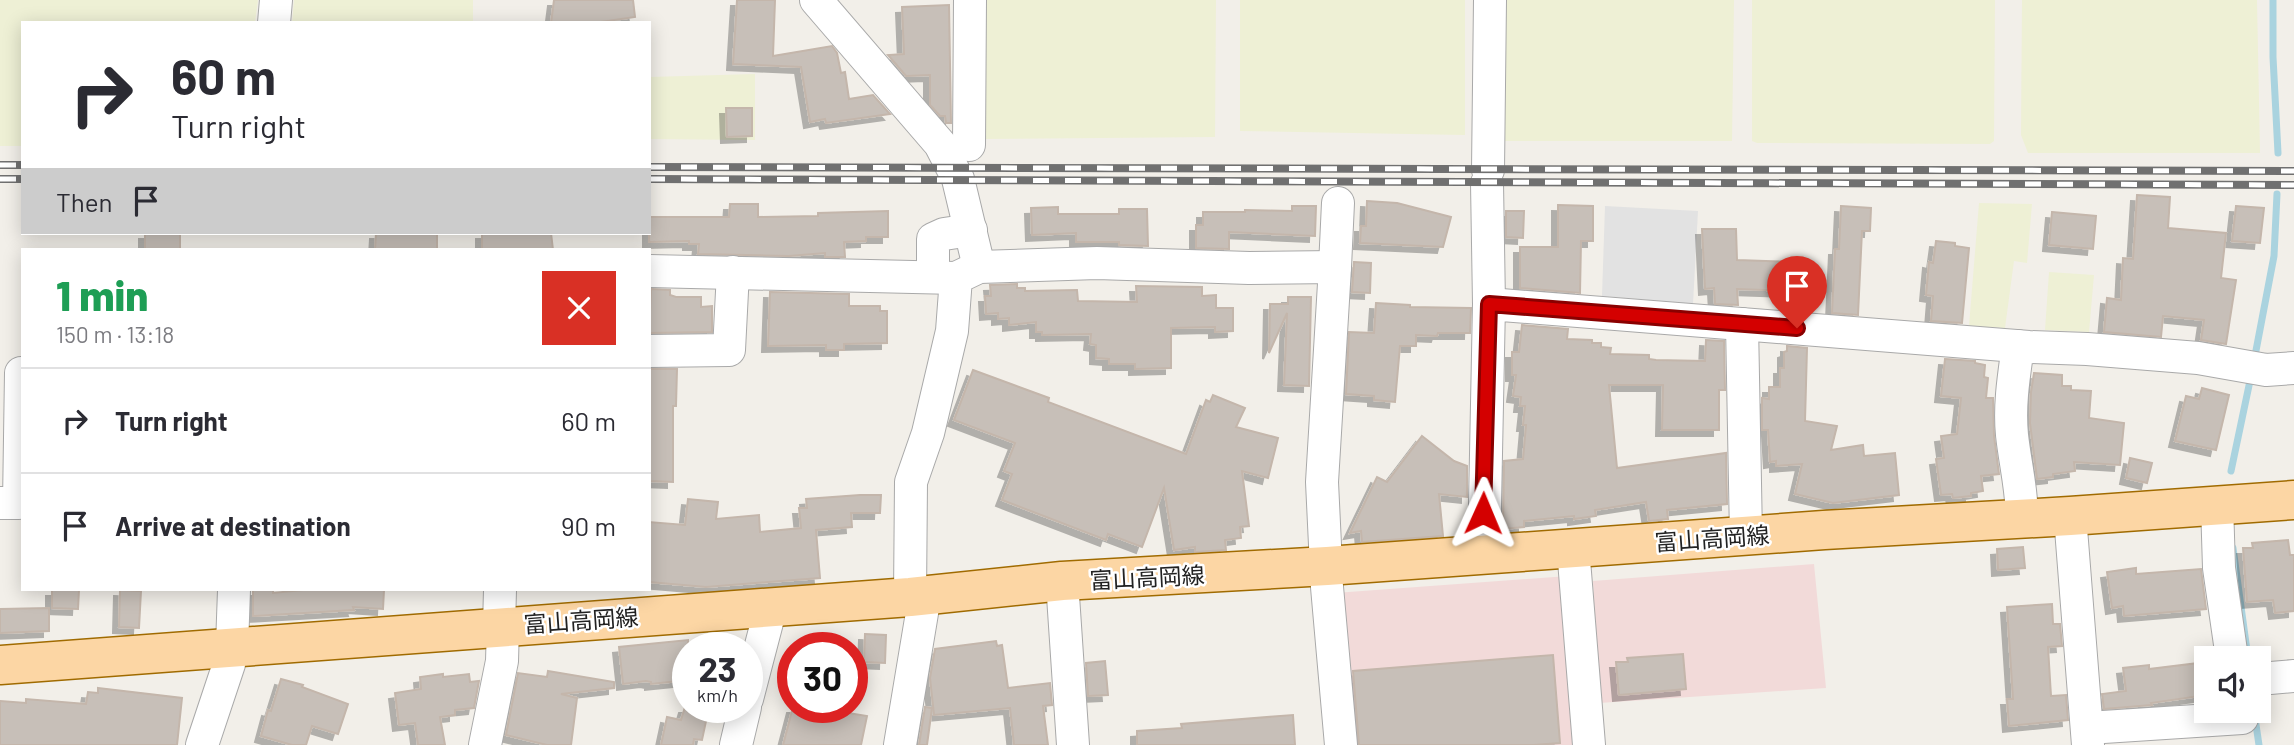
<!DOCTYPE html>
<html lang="en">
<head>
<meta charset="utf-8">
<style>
  :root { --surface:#fff; --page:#f2f2f3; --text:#2b2b33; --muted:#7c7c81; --line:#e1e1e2 }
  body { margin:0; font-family:Barlow,"Noto Sans JP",sans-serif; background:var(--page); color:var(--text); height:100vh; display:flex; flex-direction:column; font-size:26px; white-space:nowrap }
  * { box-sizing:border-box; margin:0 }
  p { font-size:23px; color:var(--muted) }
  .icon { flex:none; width:38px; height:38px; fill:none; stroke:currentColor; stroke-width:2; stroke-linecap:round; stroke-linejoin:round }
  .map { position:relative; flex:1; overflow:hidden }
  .sheet { position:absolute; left:21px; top:248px; width:630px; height:343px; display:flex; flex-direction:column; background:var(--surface); border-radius:0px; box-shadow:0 4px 18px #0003 }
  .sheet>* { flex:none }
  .hud { position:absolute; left:21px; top:21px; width:630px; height:214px; border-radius:0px; box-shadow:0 4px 18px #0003; background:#fff; color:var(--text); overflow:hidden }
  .fabs { position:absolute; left:2194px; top:646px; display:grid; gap:14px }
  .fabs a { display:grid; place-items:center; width:77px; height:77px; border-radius:0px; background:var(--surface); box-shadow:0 4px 18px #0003; font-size:35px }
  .speed { position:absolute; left:672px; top:632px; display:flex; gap:14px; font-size:35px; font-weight:700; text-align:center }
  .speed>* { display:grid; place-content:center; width:91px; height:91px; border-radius:50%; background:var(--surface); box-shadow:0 4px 18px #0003; line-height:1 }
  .speed small { font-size:18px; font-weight:400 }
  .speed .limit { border:10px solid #d22; background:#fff; color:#111 }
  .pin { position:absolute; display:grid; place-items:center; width:60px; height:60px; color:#fff; margin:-72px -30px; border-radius:50% 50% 50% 0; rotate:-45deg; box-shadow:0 0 7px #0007 }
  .pin .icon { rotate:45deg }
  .me { position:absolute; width:77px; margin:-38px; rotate:1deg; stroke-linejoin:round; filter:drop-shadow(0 0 5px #0008) }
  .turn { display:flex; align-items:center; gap:24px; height:147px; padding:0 35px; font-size:32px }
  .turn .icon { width:91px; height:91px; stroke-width:2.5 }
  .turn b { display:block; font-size:49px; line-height:60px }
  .then { display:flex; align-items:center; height:66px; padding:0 35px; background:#0003; gap:14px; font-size:26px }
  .round { display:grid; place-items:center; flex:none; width:74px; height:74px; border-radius:0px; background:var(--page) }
  .summary { display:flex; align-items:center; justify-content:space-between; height:119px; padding:0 35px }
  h1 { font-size:42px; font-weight:800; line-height:52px; color:#1e9e55 }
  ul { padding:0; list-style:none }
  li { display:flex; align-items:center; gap:21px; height:105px; padding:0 35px; border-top:2px solid var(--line) }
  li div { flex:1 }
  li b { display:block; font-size:26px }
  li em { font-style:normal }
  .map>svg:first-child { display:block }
</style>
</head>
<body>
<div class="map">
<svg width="2294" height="745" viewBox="0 0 2294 745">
  <defs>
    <filter id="shadow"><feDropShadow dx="-6" dy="6" stdDeviation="0" flood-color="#0004"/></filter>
  </defs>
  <rect width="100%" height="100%" fill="#f2efe9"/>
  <g fill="#f2dad9">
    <path d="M1814,564l12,124 -227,15 -6,-122z"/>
    <path d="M1568,576l8,169h-228l-13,-152z"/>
  </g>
  <g fill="#eef0d5">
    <path d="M0,0h258l-3,23h-232v123h-23z"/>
    <path d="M294,0h179v23h-181z"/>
    <path d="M983,0h233l-1,137 -232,2z"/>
    <path d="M1240,0h225v135l-225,-4z"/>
    <path d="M1505,0h229l-2,141h-228z"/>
    <path d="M1752,0h243l-1,141 -4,3 -233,-1 -5,-2z"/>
    <path d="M2022,0h235l3,153h-232l-7,-18z"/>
    <path d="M755,74v66l-106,-1v-62z"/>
    <path d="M1979,203l53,1 -5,59 -13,-2 -9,67 -36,-2z"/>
    <path d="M2049,272l45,3 -5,57 -44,-2z"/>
  </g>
  <path fill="#e2e2e2" d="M1605,206l93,5 -5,93 -91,-8z"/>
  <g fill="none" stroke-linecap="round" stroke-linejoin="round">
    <g stroke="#aad3df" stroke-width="7">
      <path d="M2273,0v57l5,96"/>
      <path d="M2254,361l20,-105 3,-62"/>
      <path d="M2231,471l20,-95"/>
      <path d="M2233,548l15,110"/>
      <path d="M2255,718l4,27"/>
    </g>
  </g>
  <g fill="#c7bfb8" stroke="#c4b6ab" stroke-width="2" filter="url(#shadow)">
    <path d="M554,0h79l2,17 -41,6h-43z"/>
    <path d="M737,0h38l-2,56 59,-10 5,7 4,20 4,-1 4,27 24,-4 17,19 -64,9 -1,-4 -15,3 -9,-55 -68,-3z"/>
    <path d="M949,5l2,118h-5l-1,-7h-5l-10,-11v-30l-24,1 -18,-21 16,-1 -2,-47z"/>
    <path d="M726,108h26v28l-25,1z"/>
    <path d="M2137,195l33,2 -2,31 58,5 -5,45 15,2 -10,64 -25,-4 3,-20 -41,-4 -2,21 -57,-5 3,-34 14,2 2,-42 10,1z"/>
    <path d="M1367,201l30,2 54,14 -8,30 -83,-4 1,-17h5z"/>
    <path d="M730,204h28v13l60,-1v-3l70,-2v26h-22v4l-22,1 1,15h-20v-4l-36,3 -91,-2 1,-10h-10v-3l-40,1v-25h80z"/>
    <path d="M1558,205l35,1v35h-12l-1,52 -60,-5v-41h38z"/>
    <path d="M1292,206h24l-1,30 -86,-4v17l-33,-1v-23h7v-13h42v-2l47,1z"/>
    <path d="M1841,206l30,2 -1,23h-8l-4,84 -26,-2 3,-64h4z"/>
    <path d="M2236,206l28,2 -4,35 -28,-2z"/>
    <path d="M1058,207v7h61v-5h28l1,37 -29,-1v-3h-43v-9l-44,2 -1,-27z"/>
    <path d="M1506,211h18l-1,27 -17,-1z"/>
    <path d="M2052,212l44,4 -3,33 -44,-4z"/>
    <path d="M1702,229h34l1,31 55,2 -1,29 -54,-2 1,16 -23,-1 -1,-16 -9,1z"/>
    <rect x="145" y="233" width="35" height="17"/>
    <path d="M376,233h61v17h-62z"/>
    <path d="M482,233h69l2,17 -71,-1z"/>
    <path d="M1936,241l19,2v3l14,2 -7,75 -31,-2 2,-25 -7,-1 3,-33 4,1z"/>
    <path d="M1354,262l17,1 -1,30 -18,-1z"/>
    <path d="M1017,284v4h8v3l52,-1 1,11 59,1 -1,-16 66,1v9l14,-1v13h17v23l-18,1v-5l-44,1v40l-36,1v-5h-26v-5l-13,-1v-13l-6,-1 1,-10 -49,1v-3h-6v-10l-27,3v-7l-11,1v-6l-12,1 -1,-18h6l-1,-11z"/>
    <path d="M651,289l19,1v5l6,2h25v10l11,-1v26l-63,1z"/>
    <path d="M770,292l79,2v12h31v5h7v32l-43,1v6h-18v-5l-58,1z"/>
    <path d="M1288,297h23l-2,89 -25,-1 3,-72 -18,40 1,-49h18z"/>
    <path d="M1376,303l34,2v2l61,1 -1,25h-32l-1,3 -21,-1v11h-16l-5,56 -21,-2v-4l-28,-2 3,-62 25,1z"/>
    <path d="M1522,325l46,4 -1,10 25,1v3h9v4l10,1 -1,6 39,1v4l7,1 49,1 1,-21 18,1 1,49h-6v40h-57l1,-45h-54l8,83 109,-15 1,51 -60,6 1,9 -19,2 -3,-19 -51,8 1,6 -22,3v-3l-50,5v6l-21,2 1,-68 19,-2 3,-34h-3l2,-19h-5l1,-9 -8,-1 3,-21h-4v-23h7z"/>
    <path d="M1787,346l20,2 -2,73 32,5 -6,24 32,-5 1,11 31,-3 4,42 -66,8 -38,-9 7,-30 -26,2v-5l-6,1 -2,-32h-6v-32l7,1v-12h11v-19h4v-16l3,-1z"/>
    <path d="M1945,359l30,2v2l10,2 -1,12 4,1 -2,20h7l1,38 5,38 -18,2 2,15 -12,2v3l-18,2 -1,-4 -11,1 -5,-36 8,-1 -3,-22 16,-2 4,-36 -20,-2z"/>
    <path d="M649,369h28l-1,37h-3v76l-24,-1z"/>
    <path d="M973,370l76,28 -1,4 138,52 20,-54 4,2 3,-7 32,13 -9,19 42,11 -10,40 -26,-7 7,55 -9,1 1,11 -16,2 1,10 -31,2v-5l-21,3 -10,-62 -22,59 -34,-13 -2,6 -104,-40 10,-26 -8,-3 11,-28 -61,-23z"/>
    <path d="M2034,373l28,2v11h9v4l20,1 -2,27 35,5 -4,42 -46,-3 1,9 -22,3v3l-16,2 -7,-56 1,-31z"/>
    <path d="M2202,388l27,7 -13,55 -41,-9 11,-45 13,3z"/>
    <path d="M1422,436l32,25 13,5v31l-28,-3 4,42 -81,6 -1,-11 -11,2 27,-56 10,5z"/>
    <path d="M2130,458l22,5 -5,20 -21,-5z"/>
    <path d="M860,495h21l-1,18h-29l1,14 -36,3 4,48 -114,9 -57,-5v-60l36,3 3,-26 30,3 -2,17 43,-4 1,17 41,-4 -2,-20h8l-1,-9z"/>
    <path d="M2288,540l2,15h4v56l-19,2 -2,-13 -26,2 -4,-54h10l-1,-5z"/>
    <path d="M2023,547l2,21 -27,2 -1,-21z"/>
    <path d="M2136,568v6l65,-5 5,40 -82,7 -1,-10 -11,2 -5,-36z"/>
    <path d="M52,590h27l-1,19 -26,-1z"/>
    <path d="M120,590l21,1 -2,37 -20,-1z"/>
    <path d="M253,590h20v3l30,-3h81l-1,19 -30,-2 1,3 -101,6z"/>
    <path d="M2052,604l1,20h7l2,22 -14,1 3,49 15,-1 2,25 -59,6 -2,-27h6l-6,-92z"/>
    <path d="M49,608v23l-49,2v-24z"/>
    <path d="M865,634l21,1 -1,28 -21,-1z"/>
    <path d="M688,640v40l-37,4v-2l-5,-1 -23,3 -4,-37z"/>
    <path d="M996,641l1,5 5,-1 6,43 42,-5 2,22 -9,1 5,39h-34l-4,-37 -76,7 -4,-37 5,-29z"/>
    <path d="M1683,654l3,35 -67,6 -3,-33h12l-1,-4z"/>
    <path d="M1553,655l7,88 -26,2h-175l-6,-74z"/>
    <path d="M1105,661l3,34 -20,1 -2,-33z"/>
    <path d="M2207,662v33l-56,8 1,2 -48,4 -2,-15 24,-3 -3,-23 26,-3v4z"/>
    <path d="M548,671l66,11v6l-53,6 16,4 -6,47h-24l-41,-10 12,-62 29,4z"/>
    <path d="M443,674v3l26,-3 1,8 9,-1 -5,27 -19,2v5l-15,2 5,28h-27l-3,-22 -16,2 -4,-32 26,-4 -1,-12z"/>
    <path d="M281,679l22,6 -1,2 46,17 -10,30 -26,-8 -6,19h-14l-31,-9 7,-26 3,1z"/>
    <path d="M98,688l84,10 -5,47h-177v-44l26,2v-4l60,5 2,-12 10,1z"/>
    <path d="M685,707h24l-7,33 -8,-1 -1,6h-32l6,-28 14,3z"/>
    <path d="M793,707h19l55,9 -6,29h-78z"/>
    <path d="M925,707l7,1 -5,37h-8z"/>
    <path d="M1293,715l2,30h-158v-14l45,-3 -1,-4z"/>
  </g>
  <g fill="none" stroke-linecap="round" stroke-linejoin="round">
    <g stroke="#a9a9a9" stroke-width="34">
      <g id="minor">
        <path d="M816,0l124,144 18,35 21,88"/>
        <path d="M274,23l2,-23"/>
        <path d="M969,145l1,-145"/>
        <path d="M1488,170l2,-170"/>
        <path d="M1487,183l2,121"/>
        <path d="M1335,267l3,-64"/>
        <path d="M649,271l307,7"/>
        <path d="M933,276v-37l11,-5 27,-4"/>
        <path d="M1742,324l4,212"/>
        <path d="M2018,346c-4,29 -9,59 -6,89 3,28 10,55 10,83"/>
        <path d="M649,351l80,-1 4,-78"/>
        <path d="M0,503h19l2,-130"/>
        <path d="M2217,504l2,64 13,90"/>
        <path d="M2070,516l18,229"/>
        <path d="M1573,548l16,197"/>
        <path d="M1484,554l5,-250 540,43 58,2 111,9 68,12 28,-2"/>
        <path d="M1062,581l11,164"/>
        <path d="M910,597l1,-115 17,-49 24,-102 4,-53 23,-11 118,-4 152,5 86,-1 -13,215 5,105 14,158"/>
        <path d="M499,626l1,-36"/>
        <path d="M2259,679l35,-3"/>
        <path d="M747,699l24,-92"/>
        <path d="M2088,728l154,-10 -1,-8"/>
        <path d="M202,745l27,-81 3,-18 2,-56"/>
        <path d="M485,745l17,-84 1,-35"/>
        <path d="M736,745l9,-38"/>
        <path d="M900,745l25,-150"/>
      </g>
    </g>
    <g stroke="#a06b00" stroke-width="41">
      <path id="major" d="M0,665l910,-68 152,-16 265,-15 497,-36 246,-14 224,-16"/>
    </g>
    <use href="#minor" stroke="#fff" stroke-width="32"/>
    <use href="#major" stroke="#fcd6a4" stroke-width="38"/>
    <g stroke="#707070" stroke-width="8">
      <g id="rail">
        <path d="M0,165h23"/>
        <path d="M649,167l1645,4"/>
        <path d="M0,179h23"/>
        <path d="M649,179l1645,6"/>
      </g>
    </g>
    <use href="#rail" stroke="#fff" stroke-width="5" stroke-dasharray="16" stroke-linecap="butt"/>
  </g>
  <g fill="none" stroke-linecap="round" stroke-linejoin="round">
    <g stroke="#8a0000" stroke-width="18">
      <path id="route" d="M1483,513l6,-209 308,24"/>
    </g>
    <use href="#route" stroke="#d40000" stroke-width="12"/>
  </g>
  <g text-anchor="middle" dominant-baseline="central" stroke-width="5" stroke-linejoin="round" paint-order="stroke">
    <g font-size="23" fill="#222" stroke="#fff">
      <text transform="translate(1712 538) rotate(-4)">富山高岡線</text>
      <text transform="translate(1147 577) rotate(-3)">富山高岡線</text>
      <text transform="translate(581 620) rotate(-4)">富山高岡線</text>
    </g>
  </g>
</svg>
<div class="fabs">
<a><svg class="icon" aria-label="sound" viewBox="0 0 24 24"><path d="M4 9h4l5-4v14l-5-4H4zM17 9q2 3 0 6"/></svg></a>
</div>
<div class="speed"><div>23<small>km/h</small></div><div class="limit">30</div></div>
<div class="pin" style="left:1797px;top:328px;background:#d93025"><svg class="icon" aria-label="arrive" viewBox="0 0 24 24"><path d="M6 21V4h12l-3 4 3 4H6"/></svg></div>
<svg class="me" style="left:1483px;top:513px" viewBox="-20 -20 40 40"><path d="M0-17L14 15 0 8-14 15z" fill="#d40000" stroke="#fff" stroke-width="4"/></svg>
<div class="hud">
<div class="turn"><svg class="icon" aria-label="right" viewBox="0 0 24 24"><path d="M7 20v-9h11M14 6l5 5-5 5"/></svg><div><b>60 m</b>Turn right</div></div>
<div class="then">Then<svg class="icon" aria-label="arrive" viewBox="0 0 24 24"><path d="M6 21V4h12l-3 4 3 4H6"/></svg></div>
</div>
<section class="sheet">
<div class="summary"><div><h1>1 min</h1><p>150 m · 13:18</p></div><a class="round" style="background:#d93025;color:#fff"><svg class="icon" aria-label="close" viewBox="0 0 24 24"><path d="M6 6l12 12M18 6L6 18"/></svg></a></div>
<ul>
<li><svg class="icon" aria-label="right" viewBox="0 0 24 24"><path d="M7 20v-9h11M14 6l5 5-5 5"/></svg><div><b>Turn right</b></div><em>60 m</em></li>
<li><svg class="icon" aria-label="arrive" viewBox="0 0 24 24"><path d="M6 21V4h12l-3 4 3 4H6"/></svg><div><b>Arrive at destination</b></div><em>90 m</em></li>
</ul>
</section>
</div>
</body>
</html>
